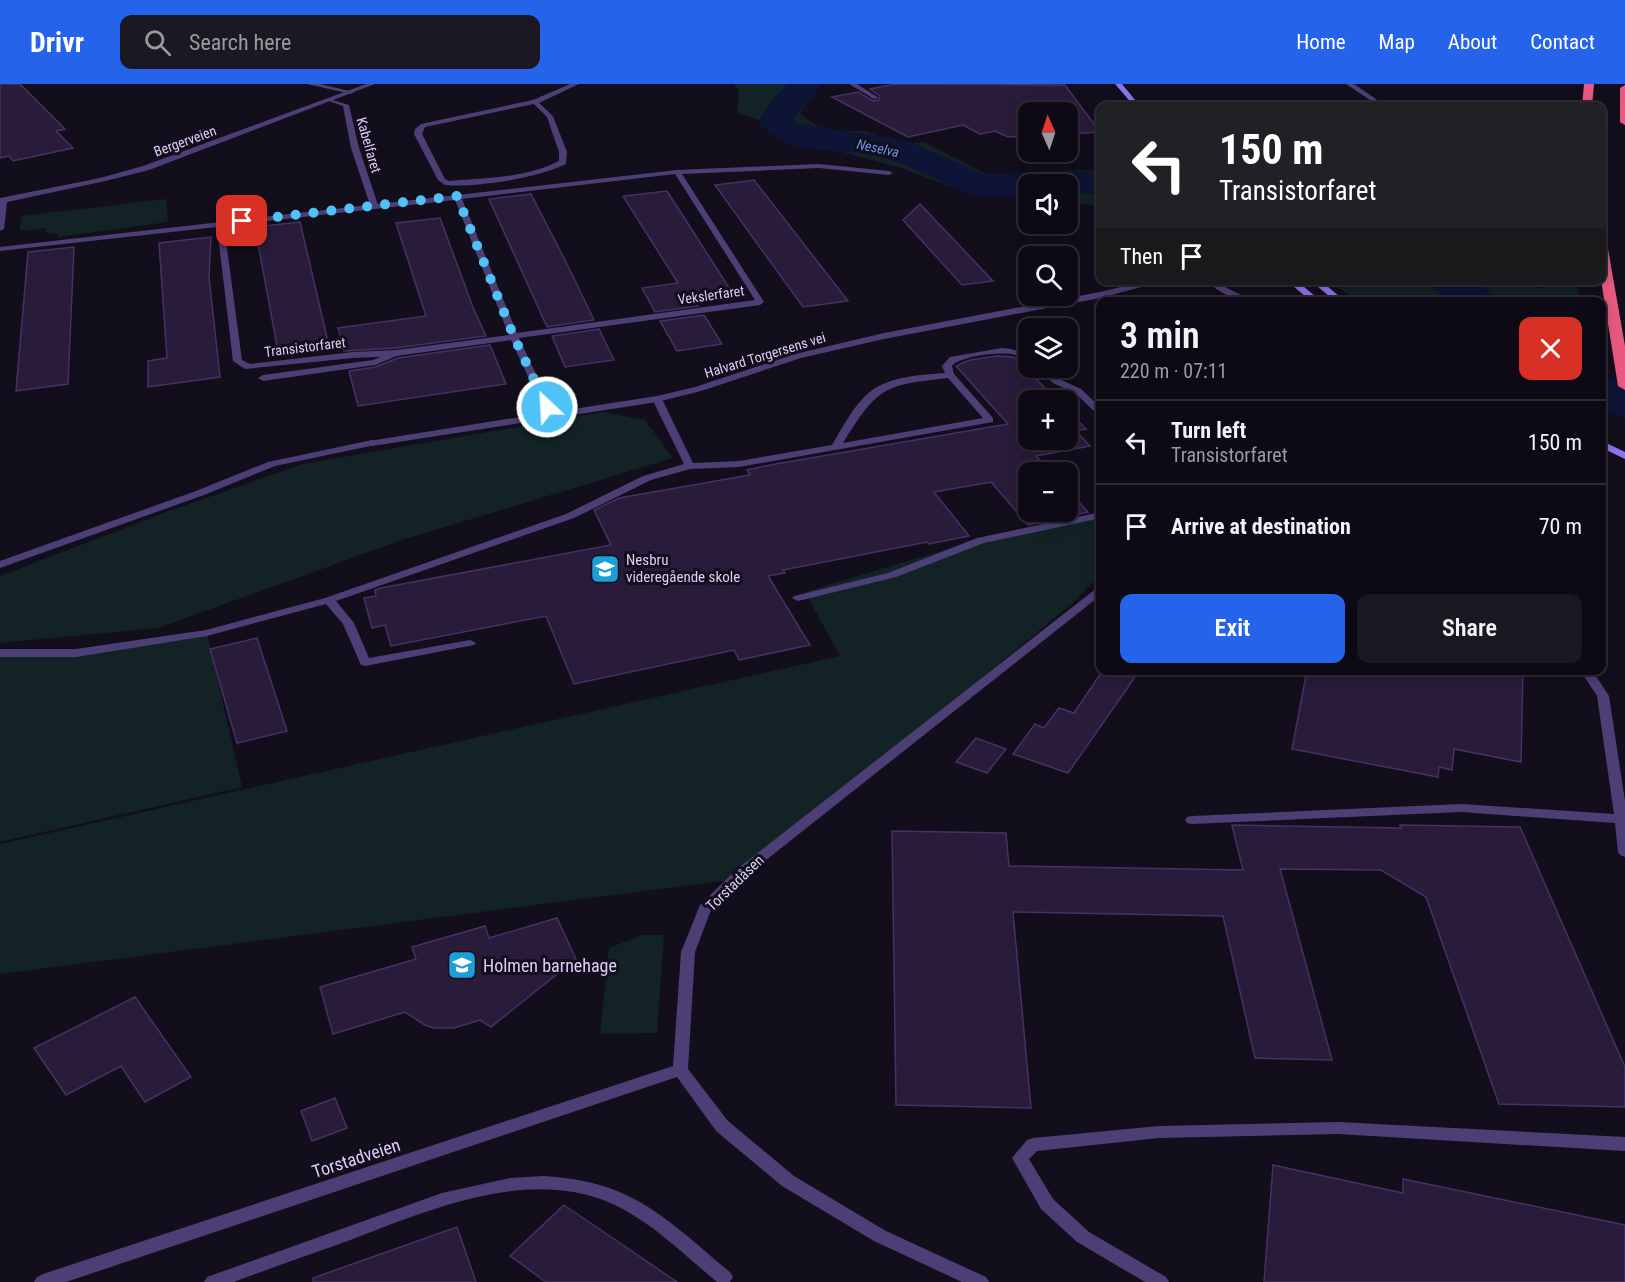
<!DOCTYPE html>
<html lang="en">
<head>
<meta charset="utf-8">
<style>
  :root { --surface:#0e0a15; --page:#1c1822; --text:#f1f3f6; --muted:#9b9aa0; --line:#2e2b34; --accent:#2563eb }
  body { margin:0; font-family:"Roboto Condensed",sans-serif; background:var(--page); color:var(--text); height:100vh; display:flex; flex-direction:column; font-size:22px; white-space:nowrap }
  * { box-sizing:border-box; margin:0 }
  p { font-size:20px; color:var(--muted) }
  .icon { flex:none; width:33px; height:33px; fill:none; stroke:currentColor; stroke-width:2; stroke-linecap:round; stroke-linejoin:round }
  .map { position:relative; flex:1; overflow:hidden }
  .sheet { position:absolute; left:1096px; top:213px; width:510px; height:378px; display:flex; flex-direction:column; background:var(--surface); border-radius:12px; box-shadow:0 3px 15px #0003,0 0 0 2px var(--line) }
  .sheet>* { flex:none }
  .banner { position:absolute; left:1096px; top:18px; width:510px; height:183px; border-radius:12px; box-shadow:0 3px 15px #0003,0 0 0 2px var(--line); background:#202124; color:#fff; overflow:hidden }
  .needle { width:39px; rotate:357deg }
  .fabs { position:absolute; left:1018px; top:18px; display:grid; gap:12px }
  .fabs a { display:grid; place-items:center; width:60px; height:60px; border-radius:12px; background:var(--surface); box-shadow:0 3px 15px #0003,0 0 0 2px var(--line); font-size:30px }
  .pin { position:absolute; display:grid; place-items:center; width:51px; height:51px; color:#fff; margin:-26px; border-radius:12px; box-shadow:0 3px 9px #0006 }
  .me { position:absolute; width:66px; margin:-33px; rotate:335deg; stroke-linejoin:round; filter:drop-shadow(0 0 4px #0008) }
  .turn { display:flex; align-items:center; gap:21px; height:126px; padding:0 24px; font-size:27px }
  .turn .icon { width:78px; height:78px; stroke-width:2.5 }
  .turn b { display:block; font-size:42px; line-height:51px }
  .then { display:flex; align-items:center; height:57px; padding:0 24px; background:#0003; gap:12px; font-size:22px }
  .round { display:grid; place-items:center; flex:none; width:63px; height:63px; border-radius:12px; background:var(--page) }
  .summary { display:flex; align-items:center; justify-content:space-between; height:102px; padding:0 24px }
  h1 { font-size:36px; font-weight:600; line-height:45px }
  .primary-button { display:flex; gap:12px; margin-top:auto; padding:12px 24px }
  .primary-button a { flex:1; height:69px; border-radius:12px; background:var(--accent); color:#fff; font-size:24px; font-weight:600; line-height:69px; text-align:center }
  .primary-button a+a { background:var(--page); color:var(--text) }
  ul { padding:0; list-style:none }
  li { display:flex; align-items:center; gap:18px; height:84px; padding:0 24px; border-top:2px solid var(--line) }
  li div { flex:1 }
  li b { display:block; font-size:22px }
  li em { font-style:normal }
  header { display:flex; align-items:center; gap:36px; box-sizing:border-box; height:84px; padding:0 30px; background:var(--accent); color:#fff }
  header strong { font-size:28px }
  nav { display:flex; gap:33px; margin-inline-start:auto; font-size:21px }
  .search { width:420px; height:54px; background:var(--page); display:flex; align-items:center; gap:15px; box-sizing:border-box; padding:0 21px; border-radius:12px; color:var(--muted); font-size:22px }
  .map>svg:first-child { display:block }
</style>
</head>
<body>
<header>
<strong>Drivr</strong>
<div class="search"><svg class="icon" aria-label="search" viewBox="0 0 24 24"><circle cx="10" cy="10" r="6"/><path d="M15 15l6 6"/></svg>Search here</div>
<nav><a>Home</a><a>Map</a><a>About</a><a>Contact</a></nav>
</header>
<div class="map">
<svg width="1625" height="1198" viewBox="0 0 1625 1198">
  <rect width="100%" height="100%" fill="#130e1c"/>
  <g fill="#122225">
    <path d="M733,0h88l-21,30 25,17h42l29,14 28,-3 64,33 90,-5 23,1v35l-33,-4v-18h-39v14l-69,-8 -56,-21 -134,-37 -14,-13 -19,-6 2,-23z"/>
    <path d="M166,115l2,23 -110,15v-3l-12,-1v-5l-26,3 1,-15z"/>
    <path d="M1481,197l61,7 5,-7h30l4,20h-222l-31,-20z"/>
    <path d="M603,328l42,8 28,38 -271,82 -244,88 -158,15v-67l169,-65 134,-47z"/>
    <path d="M1101,430v60l-26,27 -337,278 -738,95v-130l840,-188 -35,-64 176,-53z"/>
    <path d="M207,549l35,154 -242,55v-189h76z"/>
    <path d="M642,851h22l-7,98 -57,1 9,-86z"/>
  </g>
  <g fill="none" stroke-linecap="round" stroke-linejoin="round">
    <g fill="#0e1435" fill-rule="evenodd">
      <path d="M788,0h35l-29,35 6,5 106,16 79,35 71,-4 45,1v22l-33,-1v-9h-39v12l-49,1 -13,-3c-26,-12 -53,-27 -81,-36 -40,-13 -101,3 -128,-37l15,-22z"/>
      <path d="M1427,196c31,0 52,-7 71,22 -31,0 -51,7 -71,-22z"/>
      <path d="M1602,292l23,8v34l-23,-8z"/>
    </g>
  </g>
  <g fill="#291c3b" stroke="#463164" stroke-width="1.5">
    <path d="M0,0h20l45,45 -9,2 17,17 -60,13 -4,-5 -9,2z"/>
    <path d="M896,0l169,1 35,47 -32,2v-22h-39v24l-21,1 -13,-6 -15,3 -17,-9 -55,12 -76,-40 26,-5 15,9 6,-1 1,-4 -10,-7z"/>
    <path d="M754,96l56,72 38,49 -45,6 -88,-122z"/>
    <path d="M667,107l68,106 -40,5 3,4 -43,6 -13,-24 36,-5 -55,-87z"/>
    <path d="M531,110l37,72 26,54 -47,7 -58,-128z"/>
    <path d="M920,120l73,77 -31,4 -59,-65z"/>
    <path d="M440,134l34,92 12,26 -90,12 -52,3 -6,-23 88,-12 -30,-93z"/>
    <path d="M300,138l30,128 -51,7 -24,-130z"/>
    <path d="M211,153l-2,40 11,100 -72,10v-26l19,-3 -8,-115z"/>
    <path d="M74,163l-6,137 -52,7 12,-139z"/>
    <path d="M704,231l18,29 -45,7 -17,-30z"/>
    <path d="M599,245l15,31 -49,7 -13,-31z"/>
    <path d="M490,261l16,39 -148,22 -9,-35 26,-4 23,-9z"/>
    <path d="M997,272l17,1 43,43h-28v40h39v-29l18,18 -10,2 14,15 -54,10 15,16h-22v40h39v-22l20,22 -60,13 -37,-43 -57,10 35,44 -40,8 -2,-2 -144,28 2,3 -17,3 42,69 -71,15 -5,-10 -160,34 -28,-68 -155,30 -6,-21 -13,3 -8,-30 12,-2 -1,-6 6,-2 230,-43 -17,-35 25,-12 131,-23 -3,-5 23,-5 238,-41 -52,-58 14,-6z"/>
    <path d="M257,554l30,93 -50,12 -27,-94z"/>
    <path d="M1103,586h37l-72,103 -55,-19 22,-30 9,4 15,-20 15,5z"/>
    <path d="M1307,586h216l-2,92 -67,-13 -2,21 -13,-3 -1,10 -146,-28z"/>
    <path d="M976,654l30,11 -19,24 -31,-11z"/>
    <path d="M1232,741l169,3 -1,-3 120,2 105,240v40l-126,-3 -73,-207 -45,-27 -101,-1 52,191 -77,-2 -32,-142 -210,-4 18,196 -135,-3 -4,-274 114,2 3,33 234,4z"/>
    <path d="M557,834l19,41 -85,68 -11,-7 -26,8h-20l-9,-3 -20,-13 -72,22 -13,-47 96,-28 -4,-12 73,-21 4,12z"/>
    <path d="M135,913l56,80 -46,25 -24,-36 -55,29 -32,-47z"/>
    <path d="M335,1014l12,30 -35,13 -11,-30z"/>
    <path d="M1273,1081l130,28v-14l222,46v57h-361z"/>
    <path d="M564,1121l56,38 57,39h-131l-36,-26z"/>
    <path d="M457,1143l19,55h-163v-4z"/>
  </g>
  <g fill="none" stroke-linecap="round" stroke-linejoin="round">
    <g fill="#4c3f76" fill-rule="evenodd">
      <path d="M307,0h13l34,8 -3,2z"/>
      <path d="M570,0h9l-40,19 14,13 14,36 -1,12c-29,14 -89,24 -121,21l-7,-5 -24,-46 1,-5 6,-5 112,-24zM534,20l13,13 12,35v9c-33,17 -73,17 -110,20l-4,-2 -23,-45 3,-7z"/>
      <path d="M849,0h8l22,14 -5,1z"/>
      <path d="M329,15l20,6 10,43 19,57 -1,2 -7,-2 -19,-57 -8,-42 -14,-5z"/>
      <path d="M1206,196h10l9,7 30,15c-18,0 -36,-9 -49,-22z"/>
      <path d="M1002,264l9,1 18,5v6c-6,-2 -12,-5 -18,-6 -14,-2 -51,2 -59,12l2,8 39,44v4l-254,45 -49,2 -39,11 -77,38 -238,83 18,22 15,35 101,-18 6,3 -2,2 -109,21 -4,-1 -18,-41 -17,-20 -119,32 -131,21h-76v-8h76l130,-19 119,-32 241,-84 77,-38 41,-12 -32,-65 2,-2h6l2,2 31,64 46,-2 93,-16c11,-18 22,-41 39,-54 20,-15 50,-16 74,-18l-3,-7 8,-9zM948,294l35,40 -140,25c35,-56 40,-58 105,-65z"/>
      <path d="M396,266l3,1v4l-24,10 -112,16 -5,-3 5,-3 110,-15z"/>
      <path d="M1037,284h9l13,11 22,10 20,19v8l-3,-1 -23,-22 -22,-10z"/>
      <path d="M372,356l3,1v4l-100,21 -71,29 -204,73v-7l196,-70 72,-29z"/>
      <path d="M1101,428v6l-117,25 -88,34 -98,24 -6,-3 2,-2 94,-23 89,-35z"/>
      <path d="M1580,586h12l17,26 16,105v56l-5,-2 -2,-3 -3,-29 -154,-11 -269,12 -5,-1 -2,-3 2,-3 5,-1 269,-12 153,10 -17,-118z"/>
      <path d="M1338,1038l287,15v14l-287,-17 -179,4 -122,13 -8,8 24,40 36,33 77,45 3,5h-24l-68,-40 -36,-33 -29,-51 15,-18 6,-2 126,-12z"/>
      <path d="M544,1092c25,2 49,5 73,15 43,17 77,52 113,81l3,5 -3,5h-13c-34,-28 -68,-63 -109,-80 -81,-34 -179,8 -255,37 -39,14 -79,28 -119,43h-30l3,-5 235,-84 68,-15z"/>
    </g>
    <g fill="#4c3f76" fill-rule="evenodd">
      <path d="M366,0h9l-226,86 -48,12 -94,20 -3,27 -4,2v-33l100,-20 43,-12z"/>
      <path d="M1346,0h8l32,22h-7z"/>
      <path d="M819,80l70,7 4,2 -4,2 -70,-7 -137,6 82,128 -4,3 -241,33 35,74 103,-16 38,-9 100,-33 89,-21 216,-41 50,-12h17l-67,18 -216,41 -83,19 -100,33 -44,11 -285,44 -3,-1v-4l176,-28 -34,-73 -115,16 -43,2 -108,11 -12,-8 -16,-134 -217,24v-4l677,-77zM675,90l80,126 -238,33 -55,-134zM455,116l54,135 -113,15 -43,2 -103,12 -8,-4 -18,-134z"/>
      <path d="M1101,503v8l-354,280 -36,35 -16,42 -7,117 40,52 66,55 92,55 100,46 3,5h-27l-88,-41 -92,-55 -66,-55 -39,-54 -611,205h-32l3,-5 6,-3 630,-208 8,-114 19,-47 37,-36 360,-281z"/>
    </g>
    <g fill="#8e72ee" fill-rule="evenodd">
      <path d="M1115,0h7l18,22h-6z"/>
      <path d="M1286,196h10l26,22h-10z"/>
      <path d="M1310,196h10l26,22h-10z"/>
      <path d="M1602,357l23,11v7l-23,-11z"/>
    </g>
    <g fill="#ea5981" fill-rule="evenodd">
      <path d="M1584,0h10l-2,22h-10z"/>
      <path d="M1625,1v40l-5,-3v-34z"/>
      <path d="M1602,161l6,4 17,97v44l-7,-4 -17,-106z"/>
    </g>
  </g>
  <g fill="none" stroke-linecap="round" stroke-linejoin="round">
    <path stroke="#4fc3f7" stroke-width="10" stroke-dasharray="0 18" d="M242,137l215,-25 57,141 33,70"/>
  </g>
  <defs>
    <g id="school-square" transform="scale(1.5)"><rect x="-9" y="-9" width="18" height="18" rx="4" fill="#1b9fd9" stroke="#130e1c"/><path d="M0-5L7-2L0 1L-7-2ZM-4 1L0 2.5L4 1V4Q0 6-4 4Z" fill="#fff"/></g>
  </defs>
  <g fill-rule="evenodd">
    <use href="#school-square" x="605" y="485"/>
    <use href="#school-square" x="462" y="881"/>
  </g>
  <g text-anchor="middle" dominant-baseline="central" stroke-width="6" stroke-linejoin="round" paint-order="stroke">
    <g font-size="14" fill="#dccff9" stroke="#130e1c">
      <text transform="translate(185 57) rotate(-20)">Bergerveien</text>
      <text transform="translate(369 61) rotate(74)">Kabelfaret</text>
      <text transform="translate(711 211) rotate(-8)">Vekslerfaret</text>
      <text transform="translate(305 263) rotate(-7)">Transistorfaret</text>
      <text transform="translate(765 271) rotate(-17)">Halvard Torgersens vei</text>
    </g>
    <g font-size="14" font-style="italic" fill="#6a95ed" stroke="#130e1c">
      <text transform="translate(878 64) rotate(12)">Neselva</text>
    </g>
    <g font-size="15" fill="#dccff9" stroke="#130e1c" text-anchor="start">
      <text x="626" y="476">Nesbru<tspan x="626" dy="17">videregående skole</tspan></text>
    </g>
    <g font-size="15" fill="#dccff9" stroke="#130e1c">
      <text transform="translate(735 799) rotate(-44)">Torstadåsen</text>
    </g>
    <g font-size="18" fill="#dccff9" stroke="#130e1c" text-anchor="start">
      <text x="483" y="881">Holmen barnehage</text>
    </g>
    <g font-size="18" fill="#dccff9" stroke="#130e1c">
      <text transform="translate(356 1074) rotate(-18)">Torstadveien</text>
    </g>
  </g>
</svg>
<div class="fabs">
<a><svg class="needle" viewBox="-14 -14 28 28"><path d="M0-13l5 13h-10z" fill="#e53935"/><path d="M0 13l5-13h-10z" fill="#9b9aa0"/></svg></a>
<a><svg class="icon" aria-label="sound" viewBox="0 0 24 24"><path d="M4 9h4l5-4v14l-5-4H4zM17 9q2 3 0 6"/></svg></a>
<a><svg class="icon" aria-label="search" viewBox="0 0 24 24"><circle cx="10" cy="10" r="6"/><path d="M15 15l6 6"/></svg></a>
<a><svg class="icon" aria-label="layers" viewBox="0 0 24 24"><path d="M12 4l9 5-9 5-9-5zM3 14l9 5 9-5"/></svg></a>
<a>+</a>
<a>−</a>
</div>
<div class="pin" style="left:242px;top:137px;background:#d93025"><svg class="icon" aria-label="arrive" viewBox="0 0 24 24"><path d="M6 21V4h12l-3 4 3 4H6"/></svg></div>
<svg class="me" style="left:547px;top:323px" viewBox="-20 -20 40 40"><circle r="17" fill="#4fc3f7" stroke="#fff" stroke-width="3"/><path d="M0-11L8 9 0 5-8 9z" fill="#fff"/></svg>
<div class="banner">
<div class="turn"><svg class="icon" aria-label="left" viewBox="0 0 24 24"><path d="M17 20v-9H6M10 6l-5 5 5 5"/></svg><div><b>150 m</b>Transistorfaret</div></div>
<div class="then">Then<svg class="icon" aria-label="arrive" viewBox="0 0 24 24"><path d="M6 21V4h12l-3 4 3 4H6"/></svg></div>
</div>
<section class="sheet">
<div class="summary"><div><h1>3 min</h1><p>220 m · 07:11</p></div><a class="round" style="background:#d93025;color:#fff"><svg class="icon" aria-label="close" viewBox="0 0 24 24"><path d="M6 6l12 12M18 6L6 18"/></svg></a></div>
<ul>
<li><svg class="icon" aria-label="left" viewBox="0 0 24 24"><path d="M17 20v-9H6M10 6l-5 5 5 5"/></svg><div><b>Turn left</b><p>Transistorfaret</p></div><em>150 m</em></li>
<li><svg class="icon" aria-label="arrive" viewBox="0 0 24 24"><path d="M6 21V4h12l-3 4 3 4H6"/></svg><div><b>Arrive at destination</b></div><em>70 m</em></li>
</ul>
<div class="primary-button"><a>Exit</a><a>Share</a></div>
</section>
</div>
</body>
</html>
